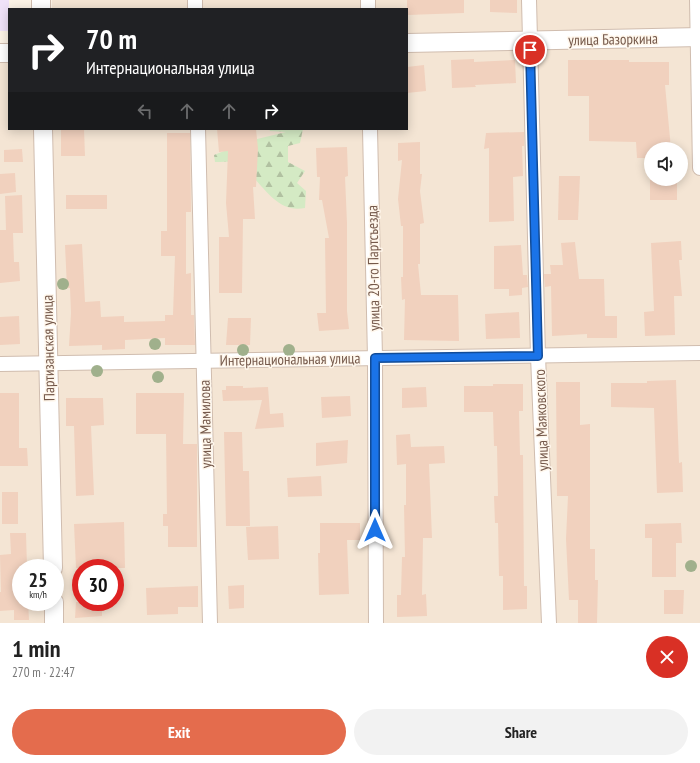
<!DOCTYPE html>
<html lang="en">
<head>
<meta charset="utf-8">
<style>
  :root { --surface:#fff; --page:#f2f2f2; --text:#222; --muted:#767676; --accent:#e46c4d }
  body { margin:0; font-family:"PT Sans Narrow",sans-serif; background:var(--page); color:var(--text); height:100vh; display:flex; flex-direction:column; font-size:15px; white-space:nowrap }
  * { box-sizing:border-box; margin:0 }
  p { font-size:13px; color:var(--muted) }
  .icon { flex:none; width:22px; height:22px; fill:none; stroke:currentColor; stroke-width:2; stroke-linecap:round; stroke-linejoin:round }
  .map { position:relative; height:623px; overflow:hidden }
  .drawer { display:flex; flex-direction:column; background:var(--surface); flex:1 }
  .drawer>* { flex:none }
  .guide { position:absolute; left:8px; top:8px; width:400px; height:122px; border-radius:0px; box-shadow:0 2px 10px #0003; background:#202124; color:#fff; overflow:hidden }
  .controls { position:absolute; left:644px; top:142px; display:grid; gap:8px }
  .controls a { display:grid; place-items:center; width:44px; height:44px; border-radius:50%; background:var(--surface); box-shadow:0 2px 10px #0003; font-size:20px }
  .speed { position:absolute; left:12px; top:559px; display:flex; gap:8px; font-size:20px; font-weight:700; text-align:center }
  .speed>* { display:grid; place-content:center; width:52px; height:52px; border-radius:50%; background:var(--surface); box-shadow:0 2px 10px #0003; line-height:1 }
  .speed small { font-size:10px; font-weight:400 }
  .speed .limit { border:6px solid #d22; background:#fff; color:#111 }
  .pin { position:absolute; display:grid; place-items:center; width:34px; height:34px; color:#fff; margin:-17px; border:2px solid #fff; border-radius:50%; box-shadow:0 1px 4px #0007 }
  .me { position:absolute; width:44px; margin:-22px; rotate:0deg; stroke-linejoin:round; filter:drop-shadow(0 0 3px #0008) }
  .turn { display:flex; align-items:center; gap:14px; height:84px; padding:0 12px; font-size:18px }
  .turn .icon { width:52px; height:52px; stroke-width:2.5 }
  .turn b { display:block; font-size:28px; line-height:34px }
  .lanes { display:flex; align-items:center; height:38px; padding:0 12px; background:#0003; justify-content:center; gap:20px; direction:ltr }
  .lanes .off { opacity:.35 }
  .round { display:grid; place-items:center; flex:none; width:42px; height:42px; border-radius:21px; background:var(--page) }
  .headline { display:flex; align-items:center; justify-content:space-between; height:68px; padding:0 12px }
  h1 { font-size:24px; font-weight:800; line-height:30px }
  .cta { display:flex; gap:8px; margin-top:auto; padding:8px 12px }
  .cta a { flex:1; height:46px; border-radius:24px; background:var(--accent); color:#fff; font-size:16px; font-weight:800; line-height:46px; text-align:center }
  .cta a+a { background:var(--page); color:var(--text) }
  .map>svg:first-child { display:block }
</style>
</head>
<body>
<div class="map">
<svg width="700" height="623" viewBox="0 0 700 623">
  <defs>
    <pattern id="forest-firs" width="22" height="20" patternUnits="userSpaceOnUse"><rect width="22" height="20" fill="#d4eac4"/><path d="M5 1l3.5 6h-7zM16 11l3.5 6h-7z" fill="#b1c1a1"/></pattern>
  </defs>
  <rect width="100%" height="100%" fill="#fcf3e6"/>
  <path fill="#f4e5d4" fill-rule="evenodd" d="M52,0h648v623h-700v-563h9v69h398v-120h-355zM651,149h30v30h-30zM21,568h34v34h-34zM81,568h34v34h-34z"/>
  <rect fill="#f0e2f8" x="0" y="0" width="9" height="31"/>
  <path fill="url(#forest-firs)" d="M269,129h34l-3,14 -12,3v16l17,9 -8,12 9,8 -1,17c-33,7 -45,-34 -71,-45 -5,-2 -13,-1 -19,-1l-1,-7 35,-14 37,-9 -16,-1z"/>
  <g fill="#f1d1be">
    <path d="M407,0h57v13l-57,2z"/>
    <path d="M490,0h27v13l-27,-1z"/>
    <path d="M474,59v3l41,-2 1,23 -41,2 1,2 -24,1 -1,-28z"/>
    <path d="M568,60h61v2h40v23h-4l6,64h-20v9h-14l-1,-16 -47,-1v-45h-21z"/>
    <path d="M424,65l2,26 -19,2v-26z"/>
    <path d="M61,129h23l1,27h-24z"/>
    <path d="M217,129h39l2,20 -2,38h-3l2,32h-12l-1,74h-23v-56h10l-3,-34 2,-52 -9,1z"/>
    <path d="M524,132v14h-2l1,30 -10,1 1,44 -25,1v-74l-5,1 2,-16z"/>
    <path d="M167,133h23l1,79h-5v62l5,-1v42h3l1,30h-30v-7l-40,2v9l-23,1v-5l-33,1 2,-33 -1,-25h-3l-2,-43 17,-1 3,58 15,-1 1,16 23,-1v6l41,-1v-6h8l2,-59h-14v-25h6z"/>
    <path d="M420,142v32h2l-2,17 4,32 -4,1v40h-2l3,31h37l1,46 -55,-1 1,-41 -3,1 -1,-23h2v-51h-2l-3,-27 4,-39 -4,1v-18z"/>
    <path d="M347,147l1,29 -3,1 2,46v88l2,18 -30,2 -2,-18h9l-1,-75h4l-7,-38h-3l1,-23h-3l-1,-29z"/>
    <path d="M22,149l1,13h-19v-12z"/>
    <path d="M15,173l1,19 -16,2v-20z"/>
    <path d="M559,176h21l-2,44h-20z"/>
    <rect x="650" y="179" width="27" height="21"/>
    <path d="M22,195l1,38h-10l1,29h5l1,19 -20,2v-53h6l-1,-34z"/>
    <rect x="66" y="195" width="41" height="14"/>
    <path d="M681,241l1,19h-3l3,36h-8l1,39 -30,1 -1,-24 10,-1 -3,-68z"/>
    <path d="M575,242l4,37h25l1,37h12v22h-30v-4l-35,2 -1,-50 -6,1 -1,-13h7l-1,-9h13l-2,-22z"/>
    <path d="M521,245l2,30h4l1,12 -6,1v7l-13,1v-7h-15v-43z"/>
    <path d="M519,312l1,26 -34,1 -1,-25z"/>
    <path d="M19,316l1,28 -20,1v-28z"/>
    <path d="M228,318h23l-1,27h-24z"/>
    <path d="M676,380l3,83 3,-1 1,30 -26,1 -3,-85 -43,-1v-24h36v-2z"/>
    <path d="M556,382h24v43l10,-1v125h5v31h3l-1,43h-19v-23h-9l-3,-61 2,-43h-11z"/>
    <path d="M493,384h30v27h-4l1,44h3l1,131h3v23l-24,1v-34h-4l-1,-53h-3l-1,-27h4l-1,-50h-3l-1,-34h-29v-26h29z"/>
    <path d="M226,386h17v2l25,-1 2,27 13,-1 1,14 -29,2 7,-29 -39,1 -1,-11h4z"/>
    <path d="M426,387l1,20 -25,1v-20z"/>
    <path d="M0,393h19v55h8l1,18h-28z"/>
    <path d="M136,393h48l-1,51h14v103h-29v-21h-5v-12h4l-1,-80h-30z"/>
    <path d="M350,396l1,20 -29,2 -1,-21z"/>
    <path d="M66,398h37l1,27 -13,1 3,69 -18,1 -2,-70h-8z"/>
    <path d="M224,432h18l1,39h6l1,55h-24z"/>
    <path d="M410,434l1,13 33,-1 1,17 -16,1 3,74h-9l-1,57 4,-1 1,22 -30,1v-22h4l1,-38h3l-1,-52h2v-41l-9,1 -1,-30z"/>
    <path d="M348,440l-1,23 -31,3v-23z"/>
    <path d="M321,476l1,20 -34,1 -1,-19z"/>
    <rect x="2" y="492" width="16" height="32"/>
    <path d="M124,522l1,46h-49l-2,-44z"/>
    <path d="M320,523h40v17h-13l2,54 -30,1 -1,-42h2z"/>
    <path d="M681,523l1,20h-6v34h-24v-39h-7v-14z"/>
    <path d="M278,526l1,33 -31,1 -2,-33z"/>
    <path d="M10,533h16l1,35h-6v34h7l1,18h-15v-10l-14,1v-19h1l-1,-37 11,-1z"/>
    <path d="M244,585v23l-15,1 -1,-23z"/>
    <path d="M198,586v21h-20v7l-31,1 -1,-27z"/>
    <path d="M664,590h20l-1,24h-19z"/>
    <path d="M76,602h26v14l-27,2z"/>
  </g>
  <g fill="none" stroke-linecap="round" stroke-linejoin="round">
    <g stroke="#d0bdaf" stroke-width="16">
      <g id="minor">
        <path d="M195,0v9"/>
        <path d="M368,0v9"/>
        <path d="M529,0l9,356 11,267"/>
        <path d="M697,0l3,168"/>
        <path d="M198,129l12,494"/>
        <path d="M370,129l5,229 1,265"/>
        <path d="M0,364l700,-11"/>
      </g>
    </g>
    <g stroke="#d0bdaf" stroke-width="20">
      <g id="tertiary">
        <path d="M41,0v9"/>
        <path d="M407,43l293,-6"/>
        <path d="M0,53h9"/>
        <path d="M43,129l10,439"/>
        <path d="M54,602v21"/>
      </g>
    </g>
    <use href="#minor" stroke="#fff" stroke-width="14"/>
    <use href="#tertiary" stroke="#fff" stroke-width="18"/>
  </g>
  <g fill="#a0b08c">
    <circle cx="63" cy="284" r="6"/>
    <circle cx="155" cy="344" r="6"/>
    <circle cx="243" cy="350" r="6"/>
    <circle cx="289" cy="350" r="6"/>
    <circle cx="97" cy="371" r="6"/>
    <circle cx="158" cy="377" r="6"/>
    <circle cx="691" cy="566" r="6"/>
  </g>
  <g fill="none" stroke-linecap="round" stroke-linejoin="round">
    <g stroke="#114b97" stroke-width="10">
      <path id="route" d="M375,530v-172l163,-2 -8,-306"/>
    </g>
    <use href="#route" stroke="#1a73e8" stroke-width="7"/>
  </g>
  <g text-anchor="middle" dominant-baseline="central" stroke-width="3" stroke-linejoin="round" paint-order="stroke">
    <g font-size="15" fill="#75594b" stroke="#fff7ec">
      <text transform="translate(613 39) rotate(-1)">улица Базоркина</text>
      <text transform="translate(373 268) rotate(-91)">улица 20-го Партсъезда</text>
      <text transform="translate(48 348) rotate(-91)">Партизанская улица</text>
      <text transform="translate(290 359) rotate(-1)">Интернациональная улица</text>
      <text transform="translate(541 420) rotate(-92)">улица Маяковского</text>
      <text transform="translate(205 424) rotate(-91)">улица Мамилова</text>
    </g>
  </g>
</svg>
<div class="controls">
<a><svg class="icon" aria-label="sound" viewBox="0 0 24 24"><path d="M4 9h4l5-4v14l-5-4H4zM17 9q2 3 0 6"/></svg></a>
</div>
<div class="speed"><div>25<small>km/h</small></div><div class="limit">30</div></div>
<div class="pin" style="left:530px;top:50px;background:#d93025"><svg class="icon" aria-label="arrive" viewBox="0 0 24 24"><path d="M6 21V4h12l-3 4 3 4H6"/></svg></div>
<svg class="me" style="left:375px;top:530px" viewBox="-20 -20 40 40"><path d="M0-17L14 15 0 8-14 15z" fill="#1a73e8" stroke="#fff" stroke-width="4"/></svg>
<div class="guide">
<div class="turn"><svg class="icon" aria-label="right" viewBox="0 0 24 24"><path d="M7 20v-9h11M14 6l5 5-5 5"/></svg><div><b>70 m</b>Интернациональная улица</div></div>
<div class="lanes"><svg class="icon off" aria-label="left" viewBox="0 0 24 24"><path d="M17 20v-9H6M10 6l-5 5 5 5"/></svg><svg class="icon off" aria-label="ahead" viewBox="0 0 24 24"><path d="M12 20V5M6 11l6-6 6 6"/></svg><svg class="icon off" aria-label="ahead" viewBox="0 0 24 24"><path d="M12 20V5M6 11l6-6 6 6"/></svg><svg class="icon" aria-label="right" viewBox="0 0 24 24"><path d="M7 20v-9h11M14 6l5 5-5 5"/></svg></div>
</div>
</div>
<section class="drawer">
<div class="headline"><div><h1>1 min</h1><p>270 m · 22:47</p></div><a class="round" style="background:#d93025;color:#fff"><svg class="icon" aria-label="close" viewBox="0 0 24 24"><path d="M6 6l12 12M18 6L6 18"/></svg></a></div>
<div class="cta"><a>Exit</a><a>Share</a></div>
</section>
</body>
</html>
